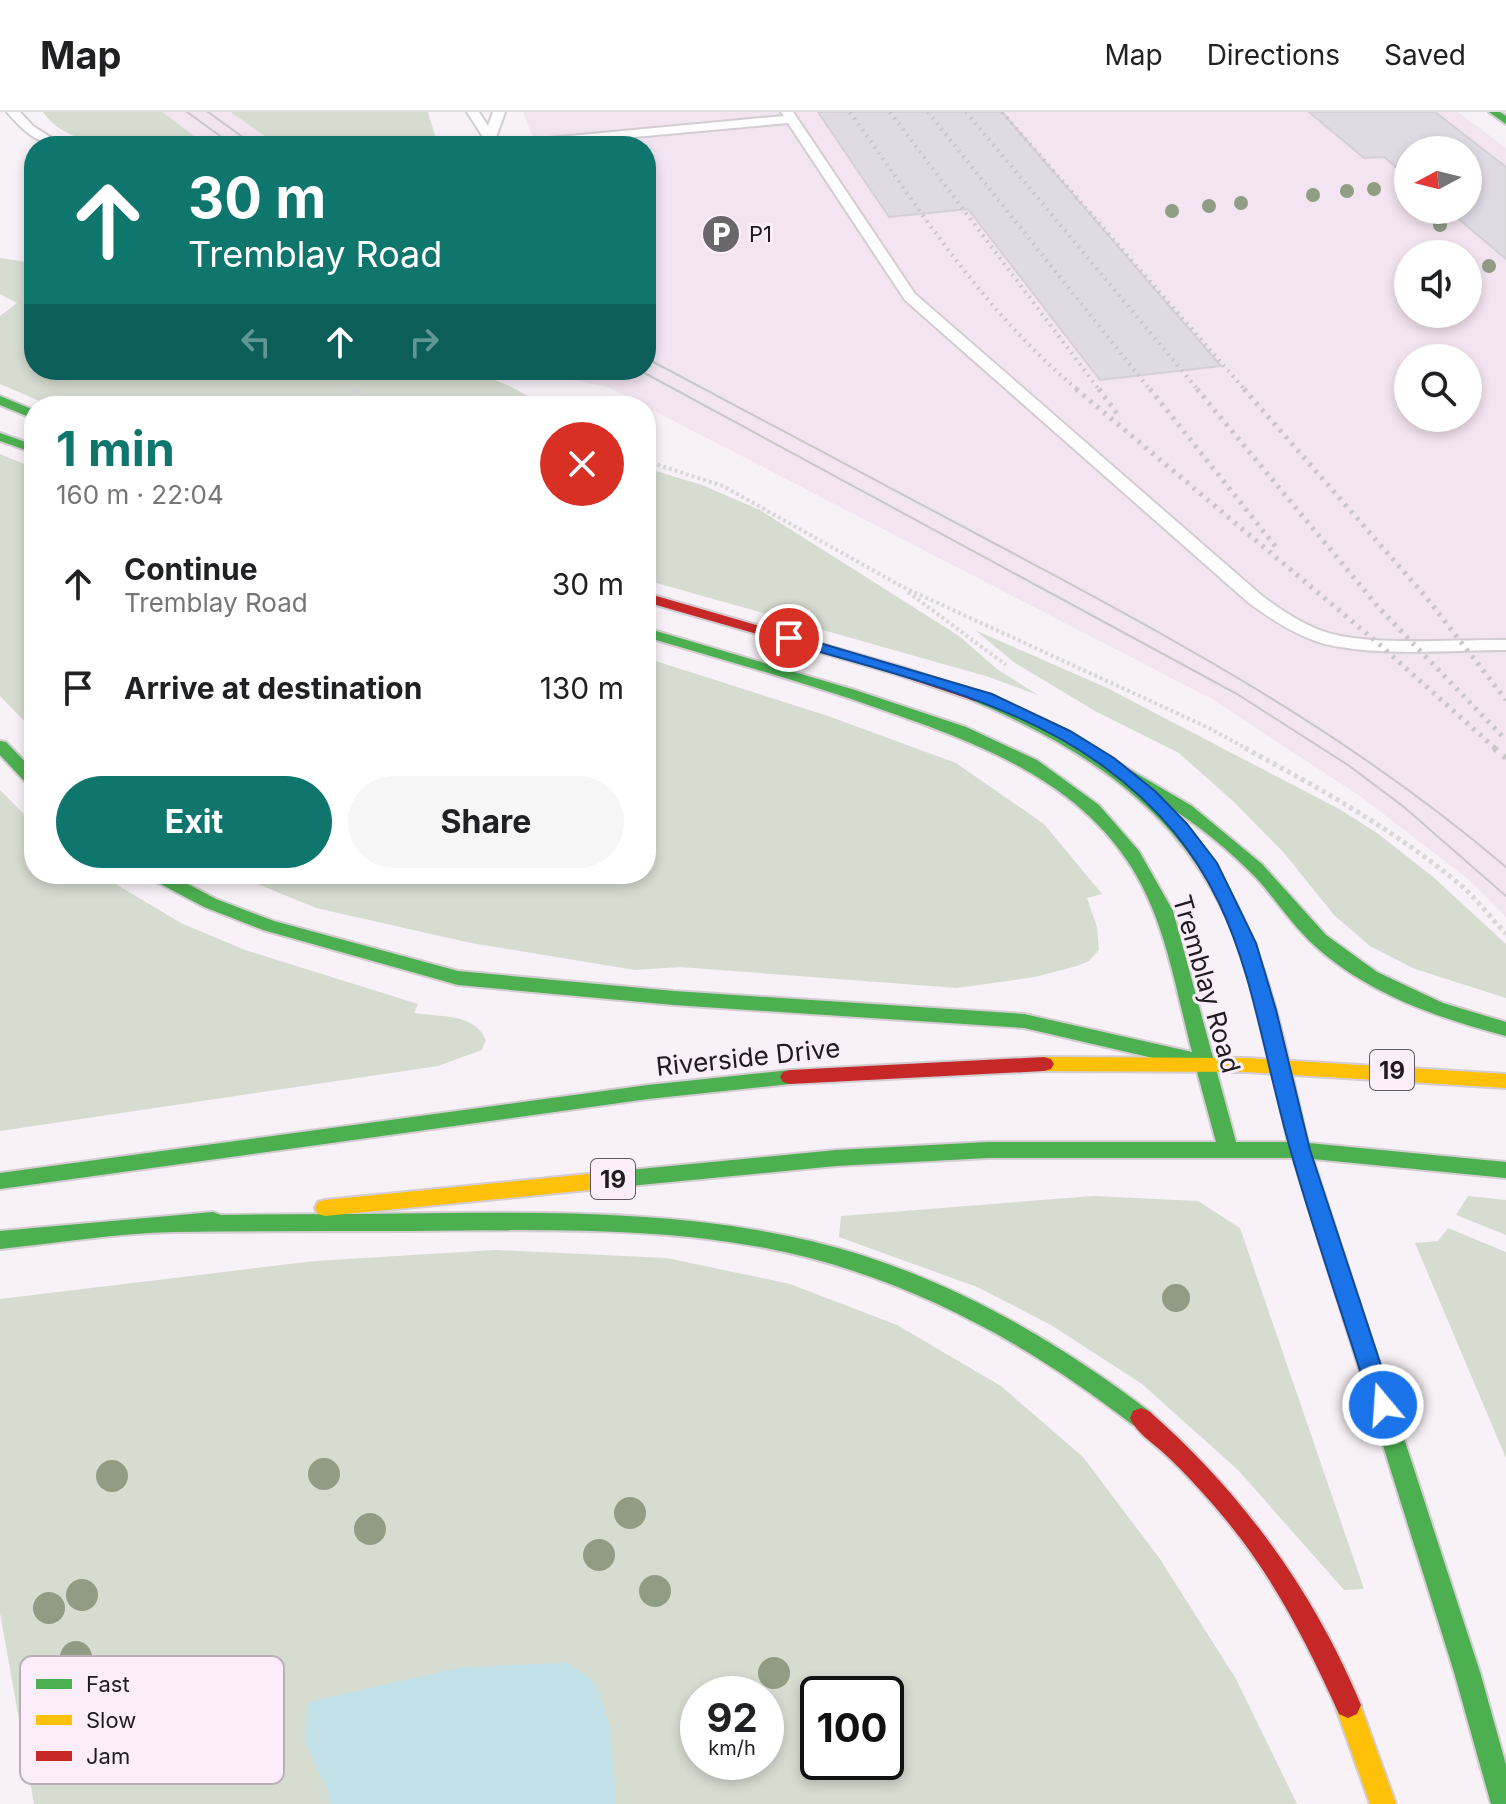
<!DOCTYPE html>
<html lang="en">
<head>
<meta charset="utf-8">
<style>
  :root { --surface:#fff; --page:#f6f6f6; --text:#202124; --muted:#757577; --line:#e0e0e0; --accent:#0f766e }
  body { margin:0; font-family:Inter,sans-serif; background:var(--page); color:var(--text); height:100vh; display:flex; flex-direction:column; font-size:30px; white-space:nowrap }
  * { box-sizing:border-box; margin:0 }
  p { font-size:26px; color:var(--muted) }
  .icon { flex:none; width:44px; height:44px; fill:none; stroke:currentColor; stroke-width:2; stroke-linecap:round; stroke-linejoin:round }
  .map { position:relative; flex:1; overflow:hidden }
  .details { position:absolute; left:24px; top:284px; width:632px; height:488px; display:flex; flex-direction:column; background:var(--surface); border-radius:32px; box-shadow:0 4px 12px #0003 }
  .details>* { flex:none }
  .guide { position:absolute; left:24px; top:24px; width:632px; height:244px; border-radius:32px; box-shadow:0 4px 12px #0003; background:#0f766e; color:#fff; overflow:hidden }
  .needle { width:52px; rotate:263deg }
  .controls { position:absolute; left:1394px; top:24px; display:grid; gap:16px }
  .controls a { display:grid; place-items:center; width:88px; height:88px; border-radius:50%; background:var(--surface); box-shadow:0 4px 12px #0003; font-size:40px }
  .speed { position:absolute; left:680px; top:1564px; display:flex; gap:16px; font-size:40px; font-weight:700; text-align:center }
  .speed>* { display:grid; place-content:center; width:104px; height:104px; border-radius:50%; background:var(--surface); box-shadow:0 4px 12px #0003; line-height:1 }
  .speed small { font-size:20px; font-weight:400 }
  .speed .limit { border:4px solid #111; border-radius:12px; background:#fff; color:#111 }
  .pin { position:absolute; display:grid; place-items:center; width:68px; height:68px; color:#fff; margin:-34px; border:4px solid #fff; border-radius:50%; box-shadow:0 2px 8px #0007 }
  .me { position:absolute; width:88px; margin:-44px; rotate:342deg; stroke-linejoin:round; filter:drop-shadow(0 0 6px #0008) }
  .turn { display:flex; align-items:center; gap:28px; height:168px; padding:0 32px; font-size:36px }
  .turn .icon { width:104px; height:104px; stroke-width:2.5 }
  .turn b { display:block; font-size:56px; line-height:68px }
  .lanes { display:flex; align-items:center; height:76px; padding:0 32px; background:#0003; justify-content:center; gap:40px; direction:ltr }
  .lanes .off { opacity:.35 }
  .round { display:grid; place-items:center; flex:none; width:84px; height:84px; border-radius:42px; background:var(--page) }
  .head { display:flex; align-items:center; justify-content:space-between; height:136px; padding:0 32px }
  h1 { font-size:48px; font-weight:700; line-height:60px; color:var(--accent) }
  .button { display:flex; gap:16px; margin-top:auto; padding:16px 32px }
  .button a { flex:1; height:92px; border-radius:48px; background:var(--accent); color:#fff; font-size:32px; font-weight:700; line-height:92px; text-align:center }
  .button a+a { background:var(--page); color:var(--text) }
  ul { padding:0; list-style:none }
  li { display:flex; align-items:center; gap:24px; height:104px; padding:0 32px }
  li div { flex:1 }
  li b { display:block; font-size:30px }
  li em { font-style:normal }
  header { display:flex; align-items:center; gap:48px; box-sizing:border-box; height:112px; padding:0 40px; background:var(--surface); border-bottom:2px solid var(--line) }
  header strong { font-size:38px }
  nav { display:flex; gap:44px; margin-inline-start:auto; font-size:28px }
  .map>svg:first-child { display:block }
</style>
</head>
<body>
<header>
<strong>Map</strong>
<nav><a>Map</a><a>Directions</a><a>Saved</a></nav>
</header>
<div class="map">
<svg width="1506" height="1692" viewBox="0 0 1506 1692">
  <rect width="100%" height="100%" fill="#f8f1f7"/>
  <g fill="#f2e4f0" fill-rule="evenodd">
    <path d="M162,0h67l50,34h-71z"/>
    <path d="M523,0h935l48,36v769l-39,-39 -107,-82 -148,-97 -604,-312 -85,-17h123v-224h-87l-27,-11zM1408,38h60v60h-60zM1408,142h60v60h-60zM1408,246h60v60h-60z"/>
  </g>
  <g fill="#d6dcd0" fill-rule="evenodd">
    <path d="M43,0h119l46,34c-49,0 -133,12 -165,-34z"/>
    <path d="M230,0h198l10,34h-159z"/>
    <path d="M0,146l34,5v107h434l42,16 35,20h-138l-54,-10 23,10h-325l-51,-22v-68l17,-13 -17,-9z"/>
    <path d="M0,342l34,14v263l-34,-35z"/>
    <path d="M646,356l56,17 58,25 199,126 38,33 41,26 -49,-18 -343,-97z"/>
    <path d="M975,518l132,58 234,122 36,23 55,43 74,68v54l-91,-29 -45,-23 -36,-31 -50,-62 -49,-50 -56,-50 -84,-42 -80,-48z"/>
    <path d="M646,546l182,58 128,47 88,61 58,70 -15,4 10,29 2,23 -10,11 -12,5 -42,11 -78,11 -277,-21 -45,3 -164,-27 -155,-35 -83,-34h413z"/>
    <path d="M0,678l34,34v50h65l82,49 64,27 173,54 -4,9c27,4 60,0 72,27l-4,10 -44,16 -438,65z"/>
    <path d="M1093,1084l105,5 42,27 124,361 -20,1 -106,-120 -96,-86 -91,-59 -74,-38 -138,-50 2,-21z"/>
    <path d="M1468,1084l38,4v35l-50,-20z"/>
    <path d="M1448,1116l58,24v206l-91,-215 23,-2z"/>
    <path d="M495,1138l172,8 123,26 107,41 104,61 82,71 77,102 76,120 61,125h-1263l-34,-191v-314l315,-38zM698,1582h68v68h-68zM818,1582h68v68h-68z"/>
  </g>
  <path fill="#c2e0e8" d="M567,1551l27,18 16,45 6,78h-287l-1,-13 -23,-49 3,-40 155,-35z"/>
  <g fill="#dfdae4" stroke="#d4d0d5" stroke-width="2">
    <path d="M818,0h184l219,254 -121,14 -132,-171 -79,8z"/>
    <path d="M1309,0h126l71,55v92l-58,-49h20v-60h-60v27l-24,-20 -20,1z"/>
  </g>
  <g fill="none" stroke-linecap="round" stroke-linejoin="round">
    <g stroke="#d3cdd2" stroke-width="4">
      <g id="lane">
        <path d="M7,0h13l13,14 31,20c-25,0 -42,-16 -57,-34z"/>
        <path d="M467,0h12l9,14 5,-14h12l-11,31 290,-27 -3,-4h12l122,182 346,301c21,16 45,32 71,39 45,12 125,5 174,6v10c-56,0 -126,7 -181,-6 -27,-7 -54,-25 -76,-41l-344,-303 -117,-177 -252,23h-54l1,-9z"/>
      </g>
    </g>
    <g stroke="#d3cdd2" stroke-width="4">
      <g id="fast">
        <path d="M1489,0h11l6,4v8z"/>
        <path d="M0,284l34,14v9l-34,-14z"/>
        <path d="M0,321l34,12v8l-34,-12z"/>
        <path d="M646,516l209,62 111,37 71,33 62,45 40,46 34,60 63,231h52c-14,-61 -24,-124 -45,-184 -47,-137 -146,-205 -274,-259l-3,-3 3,-3h10l78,34 135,79 70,58 64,71 51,37 66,31 63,19v14c-68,-18 -138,-42 -191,-90 -21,-19 -37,-43 -56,-65 -28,-30 -60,-55 -94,-77 97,99 112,210 143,339l198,19v16l-193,-19 167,513 26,93v39h-15l-37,-132 -161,-514h-305l-152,8 -238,23 -7,-2 -3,-6 3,-6 7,-2 238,-23 152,-8h228l-20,-74 -172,-40 -350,-23 -216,-20 -195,-55 -59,-23 -55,-29 -3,-4h23l47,25 58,22 184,50 216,20 350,23 168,38c-17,-65 -27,-137 -66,-193 -57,-84 -157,-119 -249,-151 -76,-27 -154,-48 -231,-71z"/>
        <path d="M0,629l6,1 28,29v15l-6,-1 -28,-30z"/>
        <path d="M790,958l7,2 3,5 -3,5 -7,2 -142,15 -648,90v-16l648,-88z"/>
        <path d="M213,1100l8,3c76,-1 153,-1 230,-2 121,-1 242,0 360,28 125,30 237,93 338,170l3,7 -3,7 -8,3 -8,-3c-111,-86 -233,-152 -373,-178 -115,-21 -233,-17 -350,-16 -78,0 -157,0 -235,1 -58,1 -117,11 -175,17v-18z"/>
      </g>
    </g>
    <g stroke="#d3cdd2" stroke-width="4">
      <g id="slow">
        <path d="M1044,945l203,1 259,16v14l-259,-16 -203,-1 -7,-2 -3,-5 3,-5z"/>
        <path d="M598,1061l7,2 3,6 -3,6 -7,2 -273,27 -7,-2 -3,-6 3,-6 7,-2z"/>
        <path d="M1348,1580l9,4 39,108h-26l-35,-99 4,-9z"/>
      </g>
    </g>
    <g stroke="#d3cdd2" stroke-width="4">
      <g id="jam">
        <path d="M646,481l259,75 74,25 3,3 -8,5 -5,-2 -74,-25 -249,-72z"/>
        <path d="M1044,945l7,2 3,5 -3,5 -7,2 -254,13 -7,-2 -3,-5 3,-5 7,-2z"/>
        <path d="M1141,1296l8,3c93,82 164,179 212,294l-4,9 -9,4 -9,-4c-31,-69 -65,-136 -113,-194 -18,-22 -38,-44 -58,-63 -12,-12 -31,-23 -38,-39l3,-7z"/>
      </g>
    </g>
    <g stroke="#d9d7d8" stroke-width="3" stroke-dasharray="2 2" stroke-linecap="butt">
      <path d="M306,258l50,21"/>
      <path d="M502,258l42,9 41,-9"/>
    </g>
    <g stroke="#d9d7d8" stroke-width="4" stroke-dasharray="3 3" stroke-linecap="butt">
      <path d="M351,277l39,17"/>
      <path d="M646,349l77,25 178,100 308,142 40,22"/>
      <path d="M908,480l98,73"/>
    </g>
    <path stroke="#d9d7d8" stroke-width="5" stroke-dasharray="4 4" stroke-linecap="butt" d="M1245,636c76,41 153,84 219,140 15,14 28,31 42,46"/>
    <use href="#lane" fill="#fefdfe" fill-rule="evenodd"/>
    <use href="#fast" fill="#4caf50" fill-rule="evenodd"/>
    <use href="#slow" fill="#ffc107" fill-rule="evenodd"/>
    <use href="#jam" fill="#c62828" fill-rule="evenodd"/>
    <g stroke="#c9c7c9" stroke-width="2">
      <path d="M187,0l47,34"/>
      <path d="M208,0l47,34"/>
      <path d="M646,246c119,64 239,127 359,191 178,94 347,187 501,318"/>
      <path d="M639,258l598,324 111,71 56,42 102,89"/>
    </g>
    <g stroke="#c9c7c9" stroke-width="4" stroke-dasharray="2 5" stroke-linecap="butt">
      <path d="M850,0c72,101 133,199 229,279"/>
      <path d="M890,0l210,279"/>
      <path d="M928,0l223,279"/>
      <path d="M966,0l233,279"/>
      <path d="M1002,0l244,279"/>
    </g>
    <g stroke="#c9c7c9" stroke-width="5" stroke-dasharray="3 6" stroke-linecap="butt">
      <path d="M1076,277l303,255 118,106"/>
      <path d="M1099,277l19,26"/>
      <path d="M1150,277l126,158"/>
      <path d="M1197,277l183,220 126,131"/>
      <path d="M1244,277l182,208 80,103"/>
    </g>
    <path stroke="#c9c7c9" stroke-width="6" stroke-dasharray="4 8" stroke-linecap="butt" d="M1494,636l12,10"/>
  </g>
  <g fill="#919c85">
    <circle cx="1374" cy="77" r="7"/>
    <circle cx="1347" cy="79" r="7"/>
    <circle cx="1313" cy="83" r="7"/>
    <circle cx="1241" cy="91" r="7"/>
    <circle cx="1209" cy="94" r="7"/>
    <circle cx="1172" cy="99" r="7"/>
    <circle cx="1440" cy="113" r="7"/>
    <circle cx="1489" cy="154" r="7"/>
    <circle cx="1176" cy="1186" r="14"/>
    <circle cx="324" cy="1362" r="16"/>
    <circle cx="112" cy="1364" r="16"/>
    <circle cx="630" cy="1401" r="16"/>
    <circle cx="370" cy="1417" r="16"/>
    <circle cx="599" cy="1443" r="16"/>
    <circle cx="655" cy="1479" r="16"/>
    <circle cx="82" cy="1483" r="16"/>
    <circle cx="49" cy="1496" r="16"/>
    <circle cx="76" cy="1545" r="16"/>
    <circle cx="774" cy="1561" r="16"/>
  </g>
  <path fill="#1a73e8" stroke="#114b97" stroke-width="2" d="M789,522l203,60 78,37 44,27 42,34 31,32 30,39 39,80 20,67 34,140 84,255 -3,8 -8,3 -8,-3 -4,-8c-26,-84 -56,-168 -80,-253 -45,-157 -43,-280 -188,-386 -93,-68 -212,-92 -320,-125v-6z"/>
  <defs>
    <g id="parking-disc" transform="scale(2)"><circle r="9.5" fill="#6b666b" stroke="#fbeefa"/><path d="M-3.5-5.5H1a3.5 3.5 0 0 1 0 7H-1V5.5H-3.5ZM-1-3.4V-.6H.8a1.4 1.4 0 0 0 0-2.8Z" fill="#fff"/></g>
  </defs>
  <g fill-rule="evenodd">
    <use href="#parking-disc" x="721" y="122"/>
  </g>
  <g text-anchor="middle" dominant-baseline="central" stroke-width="6" stroke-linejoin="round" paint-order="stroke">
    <g font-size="22" fill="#1f1b1f" stroke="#fbeefa" text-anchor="start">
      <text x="749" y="122">P1</text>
    </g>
    <g fill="#fbeefa" stroke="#615a61" stroke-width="2">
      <rect x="1370" y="938" width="44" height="40" rx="6"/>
      <rect x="591" y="1047" width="44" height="40" rx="6"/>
    </g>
    <g font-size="24" font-weight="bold" fill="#1f1b1f">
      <text x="1392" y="958">19</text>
      <text x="613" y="1067">19</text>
    </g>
    <g font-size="26" fill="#1f1b1f" stroke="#fbeefa">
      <text transform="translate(1207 872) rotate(74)">Tremblay Road</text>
      <text transform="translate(748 945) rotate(-6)">Riverside Drive</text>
    </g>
  </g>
  <rect x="20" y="1544" width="264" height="128" rx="12" fill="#fbeefa" stroke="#b9afb8" stroke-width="2"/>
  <rect x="36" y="1567" width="36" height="10" fill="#4caf50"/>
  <rect x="36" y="1603" width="36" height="10" fill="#ffc107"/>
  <rect x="36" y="1639" width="36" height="10" fill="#c62828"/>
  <g font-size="22" fill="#1f1b1f">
    <text x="86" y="1580">Fast</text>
    <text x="86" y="1616">Slow</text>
    <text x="86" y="1652">Jam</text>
  </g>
</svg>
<div class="controls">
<a><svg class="needle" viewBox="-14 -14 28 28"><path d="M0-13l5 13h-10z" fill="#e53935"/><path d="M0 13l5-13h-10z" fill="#757577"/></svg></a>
<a><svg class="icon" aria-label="sound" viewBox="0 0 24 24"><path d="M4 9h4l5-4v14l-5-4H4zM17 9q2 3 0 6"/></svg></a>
<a><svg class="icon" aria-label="search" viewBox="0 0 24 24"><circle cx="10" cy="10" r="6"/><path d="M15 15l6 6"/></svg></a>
</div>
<div class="speed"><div>92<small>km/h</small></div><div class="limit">100</div></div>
<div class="pin" style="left:789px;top:526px;background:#d93025"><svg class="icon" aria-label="arrive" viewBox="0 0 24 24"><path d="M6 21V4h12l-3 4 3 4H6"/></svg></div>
<svg class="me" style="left:1383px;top:1293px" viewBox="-20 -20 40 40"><circle r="17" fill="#1a73e8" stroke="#fff" stroke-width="3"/><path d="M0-11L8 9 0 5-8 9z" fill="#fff"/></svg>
<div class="guide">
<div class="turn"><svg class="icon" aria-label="ahead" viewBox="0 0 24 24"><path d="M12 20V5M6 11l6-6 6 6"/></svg><div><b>30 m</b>Tremblay Road</div></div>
<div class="lanes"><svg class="icon off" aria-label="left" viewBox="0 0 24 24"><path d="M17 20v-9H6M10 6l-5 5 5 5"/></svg><svg class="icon" aria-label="ahead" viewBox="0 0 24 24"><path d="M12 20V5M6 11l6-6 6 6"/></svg><svg class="icon off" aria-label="right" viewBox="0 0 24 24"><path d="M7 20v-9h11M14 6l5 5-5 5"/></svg></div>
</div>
<section class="details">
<div class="head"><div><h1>1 min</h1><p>160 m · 22:04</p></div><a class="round" style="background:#d93025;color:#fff"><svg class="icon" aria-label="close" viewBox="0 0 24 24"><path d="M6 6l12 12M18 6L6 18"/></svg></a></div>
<ul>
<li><svg class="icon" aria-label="ahead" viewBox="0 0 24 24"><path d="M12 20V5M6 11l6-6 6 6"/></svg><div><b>Continue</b><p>Tremblay Road</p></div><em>30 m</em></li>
<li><svg class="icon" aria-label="arrive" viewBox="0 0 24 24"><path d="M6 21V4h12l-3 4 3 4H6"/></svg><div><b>Arrive at destination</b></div><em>130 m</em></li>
</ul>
<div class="button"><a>Exit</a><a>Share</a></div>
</section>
</div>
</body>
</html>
